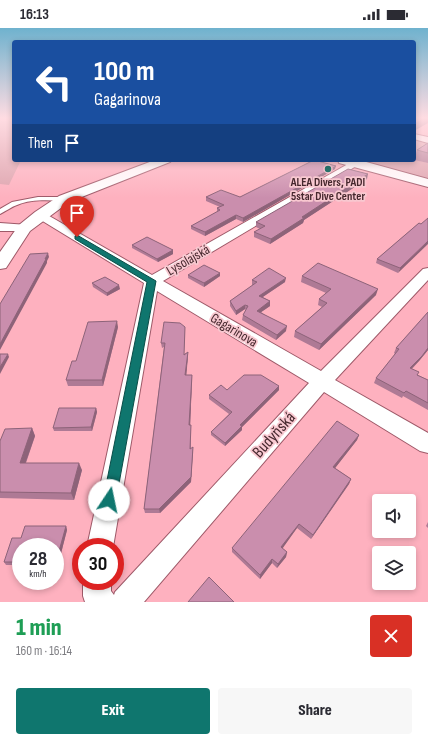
<!DOCTYPE html>
<html lang="en">
<head>
<meta charset="utf-8">
<style>
  :root { --surface:#fff; --page:#f7f7f7; --text:#2b2b33; --muted:#7c7c81; --accent:#0f766e }
  body { margin:0; font-family:"Sofia Sans Condensed",sans-serif; background:var(--page); color:var(--text); height:100vh; display:flex; flex-direction:column; font-size:15px; white-space:nowrap }
  * { box-sizing:border-box; margin:0 }
  p { font-size:13px; color:var(--muted) }
  .icon { flex:none; width:22px; height:22px; fill:none; stroke:currentColor; stroke-width:2; stroke-linecap:round; stroke-linejoin:round }
  .map { position:relative; height:574px; overflow:hidden }
  .panel { display:flex; flex-direction:column; background:var(--surface); flex:1 }
  .panel>* { flex:none }
  .guide { position:absolute; left:12px; top:12px; width:404px; height:122px; border-radius:4px; box-shadow:0 2px 6px #0003; background:#1a4fa0; color:#fff; overflow:hidden }
  .buttons { position:absolute; left:372px; top:466px; display:grid; gap:8px }
  .buttons a { display:grid; place-items:center; width:44px; height:44px; border-radius:4px; background:var(--surface); box-shadow:0 2px 6px #0003; font-size:20px }
  .speed { position:absolute; left:12px; top:510px; display:flex; gap:8px; font-size:20px; font-weight:700; text-align:center }
  .speed>* { display:grid; place-content:center; width:52px; height:52px; border-radius:50%; background:var(--surface); box-shadow:0 2px 6px #0003; line-height:1 }
  .speed small { font-size:10px; font-weight:400 }
  .speed .limit { border:6px solid #d22; background:#fff; color:#111 }
  .pin { position:absolute; display:grid; place-items:center; width:34px; height:34px; color:#fff; margin:-41px -17px; border-radius:50% 50% 50% 0; rotate:-45deg; box-shadow:0 0 4px #0007 }
  .pin .icon { rotate:45deg }
  .me { position:absolute; width:44px; margin:-22px; rotate:11deg; stroke-linejoin:round; filter:drop-shadow(0 0 3px #0008) }
  .turn { display:flex; align-items:center; gap:14px; height:84px; padding:0 16px; font-size:18px }
  .turn .icon { width:52px; height:52px; stroke-width:2.5 }
  .turn b { display:block; font-size:28px; line-height:34px }
  .then { display:flex; align-items:center; height:38px; padding:0 16px; background:#0003; gap:8px; font-size:15px }
  .round { display:grid; place-items:center; flex:none; width:42px; height:42px; border-radius:4px; background:var(--page) }
  .summary { display:flex; align-items:center; justify-content:space-between; height:68px; padding:0 16px }
  h1 { font-size:24px; font-weight:800; line-height:30px; color:#1e9e55 }
  .action { display:flex; gap:8px; margin-top:auto; padding:8px 16px }
  .action a { flex:1; height:46px; border-radius:4px; background:var(--accent); color:#fff; font-size:16px; font-weight:800; line-height:46px; text-align:center }
  .action a+a { background:var(--page); color:var(--text) }
  .status { display:flex; justify-content:space-between; align-items:center; height:28px; padding:0 20px; background:var(--surface); direction:ltr }
  .status svg { height:11px; fill:currentColor }
  .map>svg:first-child { display:block }
</style>
</head>
<body>
<div class="status"><b>16:13</b><svg viewBox="0 0 49 12"><path d="M0 12V9h3v3zM5 12V6h3v6zM10 12V3h3v9zM15 12V0h3v12zM26 1h20v11H26zM47 4h2v5h-2z"/></svg></div>
<div class="map">
<svg width="428" height="574" viewBox="0 0 428 574">
  <rect width="100%" height="100%" fill="#feb1bf"/>
  <g fill="#dda4ae">
    <path d="M0,93h14v39h7l-12,25 -9,-1z"/>
    <path d="M414,110l14,4v8l-13,10 13,3v19l-79,-22h65z"/>
  </g>
  <g fill="none" stroke-linecap="round" stroke-linejoin="round">
    <g stroke="#9e5968" stroke-width="2">
      <path id="service" d="M38,169h26l3,2 -3,2c-16,-1 -33,-2 -47,4 -6,2 -11,6 -17,9v-5l12,-7z"/>
    </g>
    <g stroke="#9e5968" stroke-width="2">
      <g id="minor">
        <path d="M414,106l14,3v6l-14,-4z"/>
        <path d="M355,132l5,3 -2,2 -195,116 158,90 102,-102 5,-1v12l-93,100 93,53v20l-8,-2 -96,-59 -180,210h-59l-2,-6v-15h28v10l3,4 1,-3 194,-209 -152,-92 -44,256h-26l57,-264 -108,-66 -2,-2 2,-2h8l108,62z"/>
        <path d="M0,195l28,2 2,3 -2,3h-28z"/>
      </g>
    </g>
    <g stroke="#9e5968" stroke-width="2">
      <path id="tertiary" d="M155,132h17l-2,2 -101,40 -39,29 -24,37 -6,1v-17l19,-27 16,-13 24,-16z"/>
    </g>
    <g stroke="#9e5968" stroke-width="2">
      <path id="secondary" d="M338,132h21l69,19v8l-89,-24z"/>
    </g>
    <use href="#service" fill="#fff" fill-rule="evenodd"/>
    <use href="#minor" fill="#fff" fill-rule="evenodd"/>
    <use href="#tertiary" fill="#fff" fill-rule="evenodd"/>
    <use href="#secondary" fill="#fff" fill-rule="evenodd"/>
  </g>
  <g fill="#ae7a95">
    <path d="M428,115v20l-14,-3 3,-10z"/>
    <path d="M335,141l-92,53 -7,-3 -31,17 -14,-7v-3l26,-14v-4l3,-1 -14,-6v-4h34z"/>
    <path d="M367,151l-63,41 -1,3 -33,21 -16,-7v-5l6,-3 -4,-2v-5z"/>
    <path d="M419,195l-21,50 -22,-10 1,-4z"/>
    <path d="M132,217l41,5v4l-15,8 -26,-14z"/>
    <path d="M220,245v3l-16,11 -16,-9v-3z"/>
    <path d="M302,248l74,19 -57,55 -25,-13 1,-6 27,-24 -4,-2 1,-6 7,-6 -25,-11z"/>
    <path d="M252,252l33,2 -22,15 7,4v5l-9,6 25,19 -10,9 -34,-20 1,-5 3,-5 -1,-1 -9,6 -6,-9v-5l23,-16h-1z"/>
    <path d="M92,255l28,6 -13,7 -14,-9z"/>
    <path d="M428,284v38l-9,11 -7,8 6,6 10,5v30l-25,-14 -1,2 -28,-15 2,-5 19,-24 -1,-1 2,-5z"/>
    <path d="M118,299l-15,59h-35l-2,-6 10,-19z"/>
    <path d="M185,299l-1,27 4,-2v4l-2,19h6v4l-2,46h1v24l2,-2v4l-2,31 -31,31h-15l-1,-4 20,-162 -2,1 -1,-5z"/>
    <path d="M279,358v4l-37,37v3l-17,16 -14,-11v-3l18,-18 -20,-15v-4l18,-5z"/>
    <path d="M96,380l1,4 -5,19h-38l-1,-3z"/>
    <path d="M32,400l3,8 -9,27 56,7 -8,30 -74,-2v-57z"/>
    <path d="M359,407l-2,5 -22,28 16,11 -2,5 -38,55 -14,-11 -15,20 5,4 -1,5 -9,11 -5,-5 -12,16 -28,-27v-4z"/>
    <path d="M428,494v6l-2,-2z"/>
    <path d="M66,498l1,4 -9,35h-3v-18h-34v18h-15l-2,-3 17,-24z"/>
  </g>
  <g fill="#8d6379">
    <path d="M425,90h3v5l-14,8v-7z"/>
    <path d="M336,138l-1,3 -92,53v-4z"/>
    <path d="M368,146l-1,5 -63,41 -1,3 -33,21 1,-5 31,-22z"/>
    <path d="M236,187v4l-31,17v-4z"/>
    <path d="M428,213v3l-30,29 2,-5z"/>
    <path d="M173,222v4l-15,8 -1,-3z"/>
    <path d="M48,225l1,4 -2,4v2l-47,87v-6z"/>
    <path d="M220,245v3l-16,11v-4z"/>
    <path d="M286,250l-1,4 -27,18 1,-4z"/>
    <path d="M119,257l1,4 -13,7v-3z"/>
    <path d="M378,261l-2,6 -57,55 2,-6z"/>
    <path d="M270,273v5l-13,9v-4z"/>
    <path d="M245,277v4l-9,6v-4z"/>
    <path d="M117,293l1,6 -15,59 -1,-6z"/>
    <path d="M287,298l-1,5 -10,9 1,-5z"/>
    <path d="M428,320v2l-9,11 -12,12 3,-5z"/>
    <path d="M188,324v4l-2,23 -1,-4z"/>
    <path d="M8,326l1,3 -9,17v-7z"/>
    <path d="M192,347v4l-2,51 -1,-5z"/>
    <path d="M279,358v4l-37,37v3l-17,16v-3l15,-18z"/>
    <path d="M96,380l1,4 -5,19 -1,-4z"/>
    <path d="M32,400l3,8 -12,34 -3,-7z"/>
    <path d="M359,407l-2,5 -25,32 1,-5z"/>
    <path d="M193,419l-2,35 -31,31 -1,-4z"/>
    <path d="M79,435l3,7 -8,30 -3,-7z"/>
    <path d="M351,451l-2,5 -38,55 2,-4z"/>
    <path d="M299,496l-2,4 -17,24 1,-5z"/>
    <path d="M66,498l1,4 -9,35 -2,-3z"/>
    <path d="M287,524l-1,5 -9,11 1,-4z"/>
    <path d="M272,531v4l-12,16v-4z"/>
  </g>
  <g fill="#ca8ead" stroke="#8d6379">
    <path d="M414,90h11l-11,6z"/>
    <path d="M428,115v10l-11,-3z"/>
    <path d="M314,132l22,6 -93,52 -7,-3 -31,17 -14,-6 29,-16 -3,-2 7,-3 -18,-8 15,-7 19,7z"/>
    <path d="M348,141l20,5 -66,43 2,1 -33,21 -17,-7 11,-6 -9,-4z"/>
    <path d="M428,190v23l-28,27 -23,-9 42,-36 2,1z"/>
    <path d="M147,209l26,13 -16,9 -25,-14z"/>
    <path d="M48,225l-3,6h1l-46,85v-40l30,-50z"/>
    <path d="M318,235l60,26 -57,55 -26,-13 32,-28 -8,-4 12,-10 -29,-13z"/>
    <path d="M204,237l16,8 -16,10 -16,-8z"/>
    <path d="M269,240l17,10 -27,18 11,5 -13,10 30,15 -10,9 -34,-20 5,-9 -3,-1 -9,6 -6,-10 27,-19 -5,-2z"/>
    <path d="M105,249l14,8 -12,8 -15,-10z"/>
    <path d="M428,284v36l-6,8 -12,12 9,4 -2,3 11,5v23l-22,-12 -2,2 -28,-15 23,-29 -3,-1z"/>
    <path d="M117,293l-15,59h-36l6,-19h4l12,-39z"/>
    <path d="M164,294l16,1 5,4 -1,28 4,-3 -3,23h7l-3,50h2l-1,24 3,-2 -2,30 -32,32h-15l21,-166h-4z"/>
    <path d="M0,326h8l-8,13z"/>
    <path d="M244,347h17l18,11 -39,39 2,1 -17,17 -14,-11 21,-20 -23,-17 12,-10 6,5z"/>
    <path d="M59,380h37l-5,19 -38,1z"/>
    <path d="M337,393l22,14 -26,32 18,12 -38,56 -14,-11 -18,23 6,5 -9,12 -6,-5 -12,16 -28,-27z"/>
    <path d="M32,400l-12,35h59l-8,30 -71,-1v-51l5,-12z"/>
    <path d="M25,498h41l-10,36h-1v-15h-34v15h-17l8,-24h9z"/>
    <path d="M209,549l25,25h-46z"/>
  </g>
  <linearGradient id="sky" x2="0" y2="1"><stop stop-color="#6fb2ce"/><stop offset="0.53" stop-color="#ffdce2"/><stop offset="1" stop-color="#ffdce2" stop-opacity="0"/></linearGradient>
  <rect width="428" height="170" fill="url(#sky)"/>
  <path fill="#0f766e" stroke="#0a4d48" d="M77,207l79,46 -40,219 -2,5 -5,2 -4,-2 -2,-5 44,-218 -72,-43v-3z"/>
  <circle fill="#28716b" stroke="#f8c8d0" stroke-width="1.5" cx="328" cy="141" r="4"/>
  <g text-anchor="middle" dominant-baseline="central" stroke-width="3.5" stroke-linejoin="round" paint-order="stroke">
    <g font-size="12" font-weight="bold" fill="#46282e" stroke="#f8c8d0">
      <text x="328" y="154">ALEA Divers, PADI<tspan x="328" dy="14">5star Dive Center</tspan></text>
    </g>
    <g font-size="14" fill="#46282e" stroke="#f8c8d0">
      <text transform="translate(188 232) rotate(-30)">Lysolajská</text>
      <text transform="translate(234 302) rotate(31)">Gagarinova</text>
    </g>
    <g font-size="17" fill="#46282e" stroke="#f8c8d0">
      <text transform="translate(274 407) rotate(-48)">Budyňská</text>
    </g>
  </g>
</svg>
<div class="buttons">
<a><svg class="icon" aria-label="sound" viewBox="0 0 24 24"><path d="M4 9h4l5-4v14l-5-4H4zM17 9q2 3 0 6"/></svg></a>
<a><svg class="icon" aria-label="layers" viewBox="0 0 24 24"><path d="M12 4l9 5-9 5-9-5zM3 14l9 5 9-5"/></svg></a>
</div>
<div class="speed"><div>28<small>km/h</small></div><div class="limit">30</div></div>
<div class="pin" style="left:77px;top:209px;background:#d93025"><svg class="icon" aria-label="arrive" viewBox="0 0 24 24"><path d="M6 21V4h12l-3 4 3 4H6"/></svg></div>
<svg class="me" style="left:109px;top:472px" viewBox="-20 -20 40 40"><circle r="19" fill="#fff"/><path d="M0-13L10 11 0 6-10 11z" fill="#0f766e"/></svg>
<div class="guide">
<div class="turn"><svg class="icon" aria-label="left" viewBox="0 0 24 24"><path d="M17 20v-9H6M10 6l-5 5 5 5"/></svg><div><b>100 m</b>Gagarinova</div></div>
<div class="then">Then<svg class="icon" aria-label="arrive" viewBox="0 0 24 24"><path d="M6 21V4h12l-3 4 3 4H6"/></svg></div>
</div>
</div>
<section class="panel">
<div class="summary"><div><h1>1 min</h1><p>160 m · 16:14</p></div><a class="round" style="background:#d93025;color:#fff"><svg class="icon" aria-label="close" viewBox="0 0 24 24"><path d="M6 6l12 12M18 6L6 18"/></svg></a></div>
<div class="action"><a>Exit</a><a>Share</a></div>
</section>
</body>
</html>
